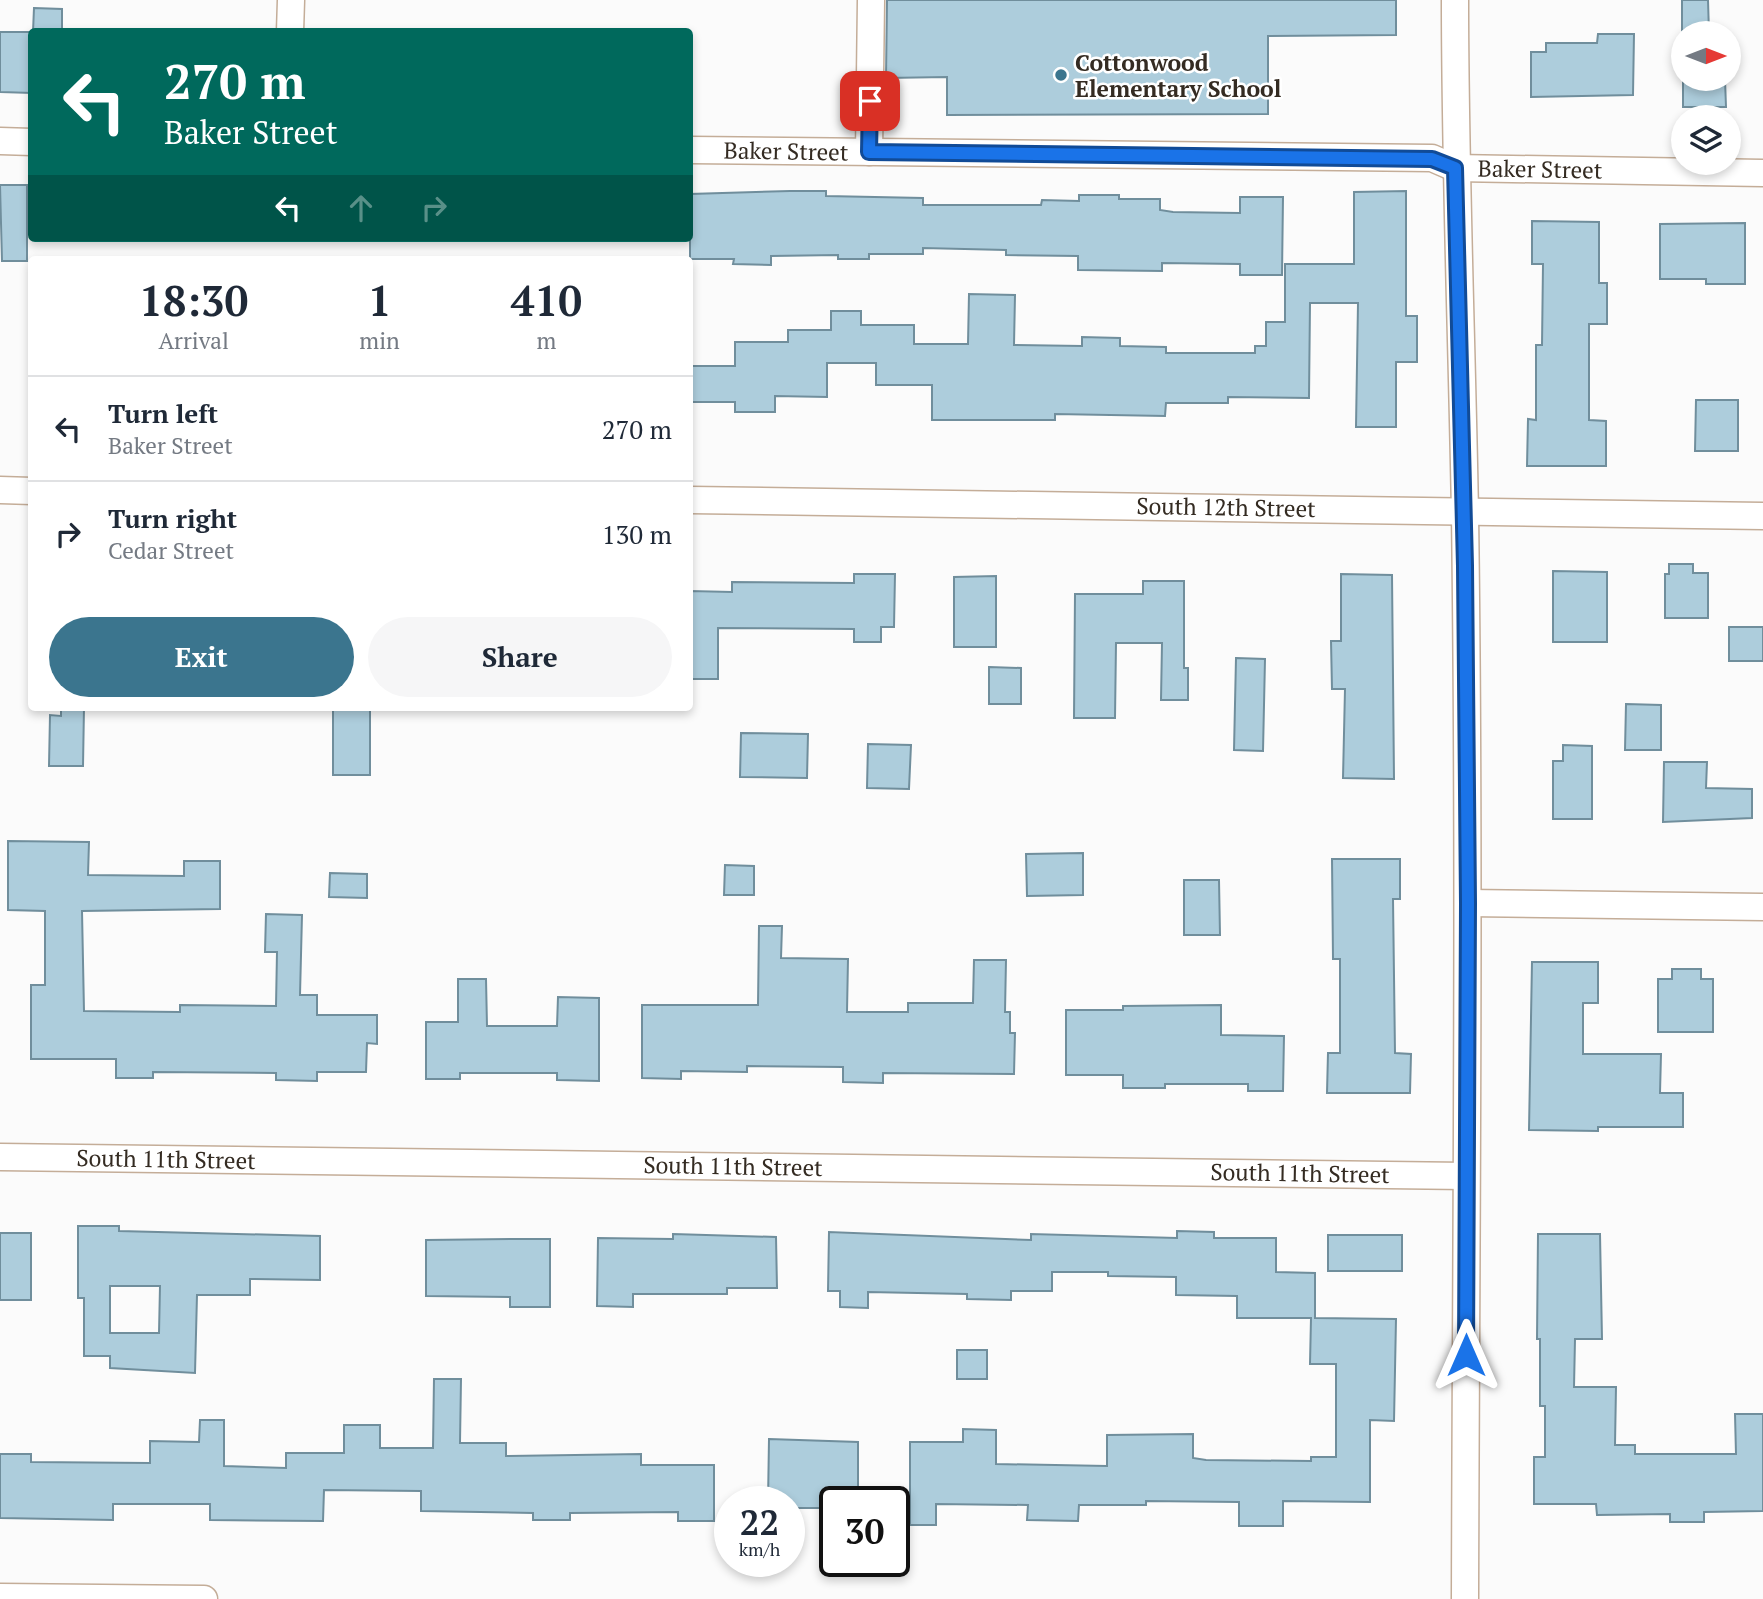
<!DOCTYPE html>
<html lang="en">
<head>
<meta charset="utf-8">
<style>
  :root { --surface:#fff; --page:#f6f6f7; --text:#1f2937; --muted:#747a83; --line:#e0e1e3; --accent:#3b758e }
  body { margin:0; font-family:"PT Serif",serif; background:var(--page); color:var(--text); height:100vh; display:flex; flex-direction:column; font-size:26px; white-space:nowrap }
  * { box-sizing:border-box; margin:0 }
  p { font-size:23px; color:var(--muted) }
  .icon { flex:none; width:38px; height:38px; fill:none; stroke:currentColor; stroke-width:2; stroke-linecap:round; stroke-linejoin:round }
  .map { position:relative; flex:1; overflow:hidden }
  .details { position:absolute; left:28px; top:256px; width:665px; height:455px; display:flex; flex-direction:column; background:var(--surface); border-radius:7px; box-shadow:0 4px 10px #0003 }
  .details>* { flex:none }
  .guide { position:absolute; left:28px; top:28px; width:665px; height:214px; border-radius:7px; box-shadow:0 4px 10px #0003; background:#00695c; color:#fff; overflow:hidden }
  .needle { width:46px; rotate:90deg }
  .controls { position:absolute; left:1671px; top:21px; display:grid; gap:14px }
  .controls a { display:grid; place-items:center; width:70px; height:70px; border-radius:50%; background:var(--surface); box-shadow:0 4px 10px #0003; font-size:35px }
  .speed { position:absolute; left:714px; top:1486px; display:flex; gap:14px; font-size:35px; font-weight:700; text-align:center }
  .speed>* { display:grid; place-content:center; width:91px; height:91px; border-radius:50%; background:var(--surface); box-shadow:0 4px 10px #0003; line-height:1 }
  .speed small { font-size:18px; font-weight:400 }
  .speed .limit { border:4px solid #111; border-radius:10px; background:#fff; color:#111 }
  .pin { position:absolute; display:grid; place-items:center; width:60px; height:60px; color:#fff; margin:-30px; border-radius:14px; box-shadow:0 4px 10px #0006 }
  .me { position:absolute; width:77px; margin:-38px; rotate:0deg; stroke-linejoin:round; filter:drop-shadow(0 0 5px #0008) }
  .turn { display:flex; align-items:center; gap:24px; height:147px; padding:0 21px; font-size:32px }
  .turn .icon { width:91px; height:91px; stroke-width:2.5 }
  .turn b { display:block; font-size:49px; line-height:60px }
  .lanes { display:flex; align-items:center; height:66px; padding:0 21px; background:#0003; justify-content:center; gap:35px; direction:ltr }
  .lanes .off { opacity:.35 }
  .eta { display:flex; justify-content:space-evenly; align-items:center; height:119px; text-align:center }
  .eta b { font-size:42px; font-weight:700; line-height:49px }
  .cta { display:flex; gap:14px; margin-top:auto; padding:14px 21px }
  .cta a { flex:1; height:80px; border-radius:42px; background:var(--accent); color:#fff; font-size:28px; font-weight:700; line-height:80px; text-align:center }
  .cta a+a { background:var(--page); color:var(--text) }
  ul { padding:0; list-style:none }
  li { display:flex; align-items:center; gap:21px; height:105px; padding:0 21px; border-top:2px solid var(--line) }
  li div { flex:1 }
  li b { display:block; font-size:26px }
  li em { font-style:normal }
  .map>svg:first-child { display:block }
</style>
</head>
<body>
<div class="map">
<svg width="1763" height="1599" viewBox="0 0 1763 1599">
  <rect width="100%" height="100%" fill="#fbfbfb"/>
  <g fill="#adcddc" stroke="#708e9c" stroke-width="2" fill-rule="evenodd">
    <path d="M887,0h509v35l-128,1v78l-321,1v-38l-61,1z"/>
    <path d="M1682,0h26l1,33h-27z"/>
    <path d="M34,8l28,1v23h-29z"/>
    <path d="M0,32h32v61l-32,-1z"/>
    <path d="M1598,34h36l-1,61 -102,2v-45h15v-9h51z"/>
    <path d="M1683,79h42l1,28h-43z"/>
    <path d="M0,185h27v76h-25z"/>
    <path d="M790,191h36v5l97,2v7h118l1,-5 37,1v-6h40v4h41v11l13,2 67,1v-16h43l-1,78h-42v-11l-78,-1v8l-84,-1v-14l-72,-1v-5l-83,-2v6h-54v5h-31v-4l-67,1v9l-38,-1 1,-5h-44v-65z"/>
    <path d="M1406,191v125h11v46h-21v65h-40l2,-124h-48l-1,95 -81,-1v6h-62l-1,13 -110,-2v6h-123v-35h-56v-22h-49v34l-52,-1v16h-40v-10h-45v-36h45v-24h53v-12h43v-19h30v14h53v19h54l1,-50 46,1 -1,50 68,1v-9l38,1v8l46,1v6h89v-7h11v-24h19v-58h69v-72z"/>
    <path d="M1532,221l67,1v61h8v41h-18v96l17,1v45h-79l1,-47 8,1v-75h6l1,-81h-11z"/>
    <path d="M1745,223v61h-39v-5h-46v-55z"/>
    <path d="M1696,400h42v51h-43z"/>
    <path d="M1669,564h24v9h15v45h-43v-44h4z"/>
    <path d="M1553,571l54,1v70h-54z"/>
    <path d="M854,574h41l-1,53h-13v15h-27v-13l-136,-1v51h-28v-88l42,1v-10l122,1z"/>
    <path d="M1341,574l51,1 2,204 -51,-1 2,-89h-13l-1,-48h10z"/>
    <path d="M996,576v71h-42v-70z"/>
    <path d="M1143,581h41v87h4v32h-27l1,-57h-46l-1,75h-41l1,-124h68z"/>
    <rect x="1729" y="627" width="34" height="34"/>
    <path d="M1236,658l29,1 -2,92 -29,-1z"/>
    <path d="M989,667l32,1v36h-32z"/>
    <path d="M1626,704l35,1v45h-36z"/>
    <path d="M61,707h23l-1,59h-34l1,-51 11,1z"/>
    <rect x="333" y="707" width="37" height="68"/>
    <path d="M741,733l67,1 -1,44 -67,-1z"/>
    <path d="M868,744l43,1 -2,44 -42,-1z"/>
    <path d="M1563,745l29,1v73h-39v-58h10z"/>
    <path d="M1664,762h43l-1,26 46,1v29l-89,4z"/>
    <path d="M8,841l81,1 -1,33 96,1v-15h36v48l-138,2 2,100 96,1v-7l96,1 1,-54h-12l1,-38 36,1 -2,80h17v20h60v29l-10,-1 -1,29h-49v9l-41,-1v-7l-123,-1v6h-37v-19h-85v-74h14v-74l-37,-1z"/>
    <path d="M1083,853v42l-56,1 -1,-42z"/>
    <path d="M1332,859h68v40h-7l2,154 16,1 -1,39h-83l1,-40h12v-94h-7z"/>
    <path d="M725,865l29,1v29h-30z"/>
    <path d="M330,873l37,1v24l-38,-1z"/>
    <path d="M1184,880h35l1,55h-36z"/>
    <path d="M759,926h23l-1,32 67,1 -1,53h61v-9h65l1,-43h32l-1,52h5v21h5l-1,41 -131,-1v10l-40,-1v-15l-96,-1v6l-66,-1v8l-39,-1v-73h116z"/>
    <path d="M1532,962h66v41h-15v51h78l-1,39h23v34h-85v4l-69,-1z"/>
    <path d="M1672,969h29v10h12v53h-55v-53h14z"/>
    <path d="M458,979h28l1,47h70l1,-29 41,1v83l-42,-1v-7h-97v6h-34v-57h32z"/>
    <path d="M1221,1005v30l63,1 -1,55h-35v-7h-83v4h-42v-13h-57v-65h57v-4z"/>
    <path d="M78,1226h41v5l201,5v44l-70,-1v16h-53l-2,78 -85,-5v-12h-26v-58h-6zM110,1286h50l-1,47h-49z"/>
    <path d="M1177,1231l37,1v6h62v34l39,1v45l81,1 -2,102 -24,-1v82l-87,-1v25h-44v-24l-93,-1v4h-67l-1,16 -51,-1 1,-15 -92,-1v21h-26v-83h53v-13l33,1v34l111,2v-31l86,-1v24l13,2 105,1v-4h25v-93h-26l1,-46h-74v-22l-61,-1v-18l-68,-1v-4h-56v19h-41v9l-44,-1v-5l-99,-2v16l-28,-1v-16h-12l1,-59 202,8v-6l146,4z"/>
    <rect x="0" y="1233" width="31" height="67"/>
    <path d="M673,1234l103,3 1,51h-50v6h-94v13l-36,-1 1,-68 75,1z"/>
    <path d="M1538,1234h62l2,105h-27l-1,48h42l-1,58h20v9h101l-1,-40h28v97l-59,1v10h-34v-8l-73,1 -1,-11h-62v-47h11v-51h-5v-67h-3z"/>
    <rect x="1328" y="1235" width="74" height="36"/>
    <path d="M510,1239h40v68h-40v-10l-84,-1v-56z"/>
    <rect x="957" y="1350" width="30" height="29"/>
    <path d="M434,1379h27l-1,64h46v13l135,-2v11h73v56h-36v-9l-108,1v7h-37v-7l-112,-2v-20l-97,-1 -1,31 -113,-1v-16h-97v16l-113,-2v-64h31v8l119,1v-22l49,1 1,-22h24v46l62,2v-15h58v-28h36v23h53z"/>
    <path d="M769,1439l89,3v60h-23v6h-46v-6h-21z"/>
  </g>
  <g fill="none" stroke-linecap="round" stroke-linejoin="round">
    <g stroke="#c4ad98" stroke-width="29">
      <g id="street">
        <path d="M1455,0c0,172 7,343 10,514 5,362 1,723 0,1085"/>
        <path d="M290,32l1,-32"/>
        <path d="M0,141l32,1"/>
        <path d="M690,150l742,8 23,10 308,5"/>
        <path d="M869,152l2,-152"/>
        <path d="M0,490l32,1"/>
        <path d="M690,500l1073,16"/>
        <path d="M1468,903l295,4"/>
        <path d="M0,1157l1466,19"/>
        <path d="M0,1597l204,2"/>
      </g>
    </g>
    <use href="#street" stroke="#fff" stroke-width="26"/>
  </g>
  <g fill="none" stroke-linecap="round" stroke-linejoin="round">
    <g stroke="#114b97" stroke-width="18">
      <path id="route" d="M870,101l-1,51 563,7 23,9 10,398 3,337 -2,452"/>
    </g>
    <use href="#route" stroke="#1a73e8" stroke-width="12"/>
  </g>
  <circle fill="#3b758e" stroke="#fff" stroke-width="2.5" cx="1061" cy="75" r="7"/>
  <g text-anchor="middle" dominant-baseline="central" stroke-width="5" stroke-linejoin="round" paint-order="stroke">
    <g font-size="23" font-weight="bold" fill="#342b22" stroke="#fff" text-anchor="start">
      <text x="1075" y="62">Cottonwood<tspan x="1075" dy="26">Elementary School</tspan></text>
    </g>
    <g font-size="23" fill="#342b22" stroke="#fff">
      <text transform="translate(786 151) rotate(1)">Baker Street</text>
      <text transform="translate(1540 169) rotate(1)">Baker Street</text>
      <text transform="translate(1226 507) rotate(1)">South 12th Street</text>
      <text transform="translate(166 1159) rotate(1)">South 11th Street</text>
      <text transform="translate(733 1166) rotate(1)">South 11th Street</text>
      <text transform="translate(1300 1173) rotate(1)">South 11th Street</text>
    </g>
  </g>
</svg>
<div class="controls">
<a><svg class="needle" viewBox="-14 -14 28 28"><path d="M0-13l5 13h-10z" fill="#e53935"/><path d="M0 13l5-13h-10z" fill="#747a83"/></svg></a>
<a><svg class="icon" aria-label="layers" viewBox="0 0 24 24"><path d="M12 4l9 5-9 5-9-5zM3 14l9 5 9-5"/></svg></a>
</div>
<div class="speed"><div>22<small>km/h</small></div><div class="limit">30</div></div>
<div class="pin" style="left:870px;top:101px;background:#d93025"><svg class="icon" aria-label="arrive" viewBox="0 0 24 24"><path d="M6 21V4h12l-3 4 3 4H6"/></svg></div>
<svg class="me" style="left:1466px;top:1355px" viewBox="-20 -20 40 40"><path d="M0-17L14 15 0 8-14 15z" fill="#1a73e8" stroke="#fff" stroke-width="4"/></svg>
<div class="guide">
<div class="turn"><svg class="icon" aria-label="left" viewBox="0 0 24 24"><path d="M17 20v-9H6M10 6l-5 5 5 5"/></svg><div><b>270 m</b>Baker Street</div></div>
<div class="lanes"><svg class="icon" aria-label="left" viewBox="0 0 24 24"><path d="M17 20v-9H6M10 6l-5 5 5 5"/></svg><svg class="icon off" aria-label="ahead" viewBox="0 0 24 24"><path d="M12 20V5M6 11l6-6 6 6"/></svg><svg class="icon off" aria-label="right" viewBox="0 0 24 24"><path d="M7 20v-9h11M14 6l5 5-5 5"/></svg></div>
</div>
<section class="details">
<div class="eta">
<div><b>18:30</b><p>Arrival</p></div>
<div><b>1</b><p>min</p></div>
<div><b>410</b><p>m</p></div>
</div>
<ul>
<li><svg class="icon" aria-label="left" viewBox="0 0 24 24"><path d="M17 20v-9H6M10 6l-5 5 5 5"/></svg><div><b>Turn left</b><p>Baker Street</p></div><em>270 m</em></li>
<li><svg class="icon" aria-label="right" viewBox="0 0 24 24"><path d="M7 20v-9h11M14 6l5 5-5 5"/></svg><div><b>Turn right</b><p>Cedar Street</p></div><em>130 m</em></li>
</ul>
<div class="cta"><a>Exit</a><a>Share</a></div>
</section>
</div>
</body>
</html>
